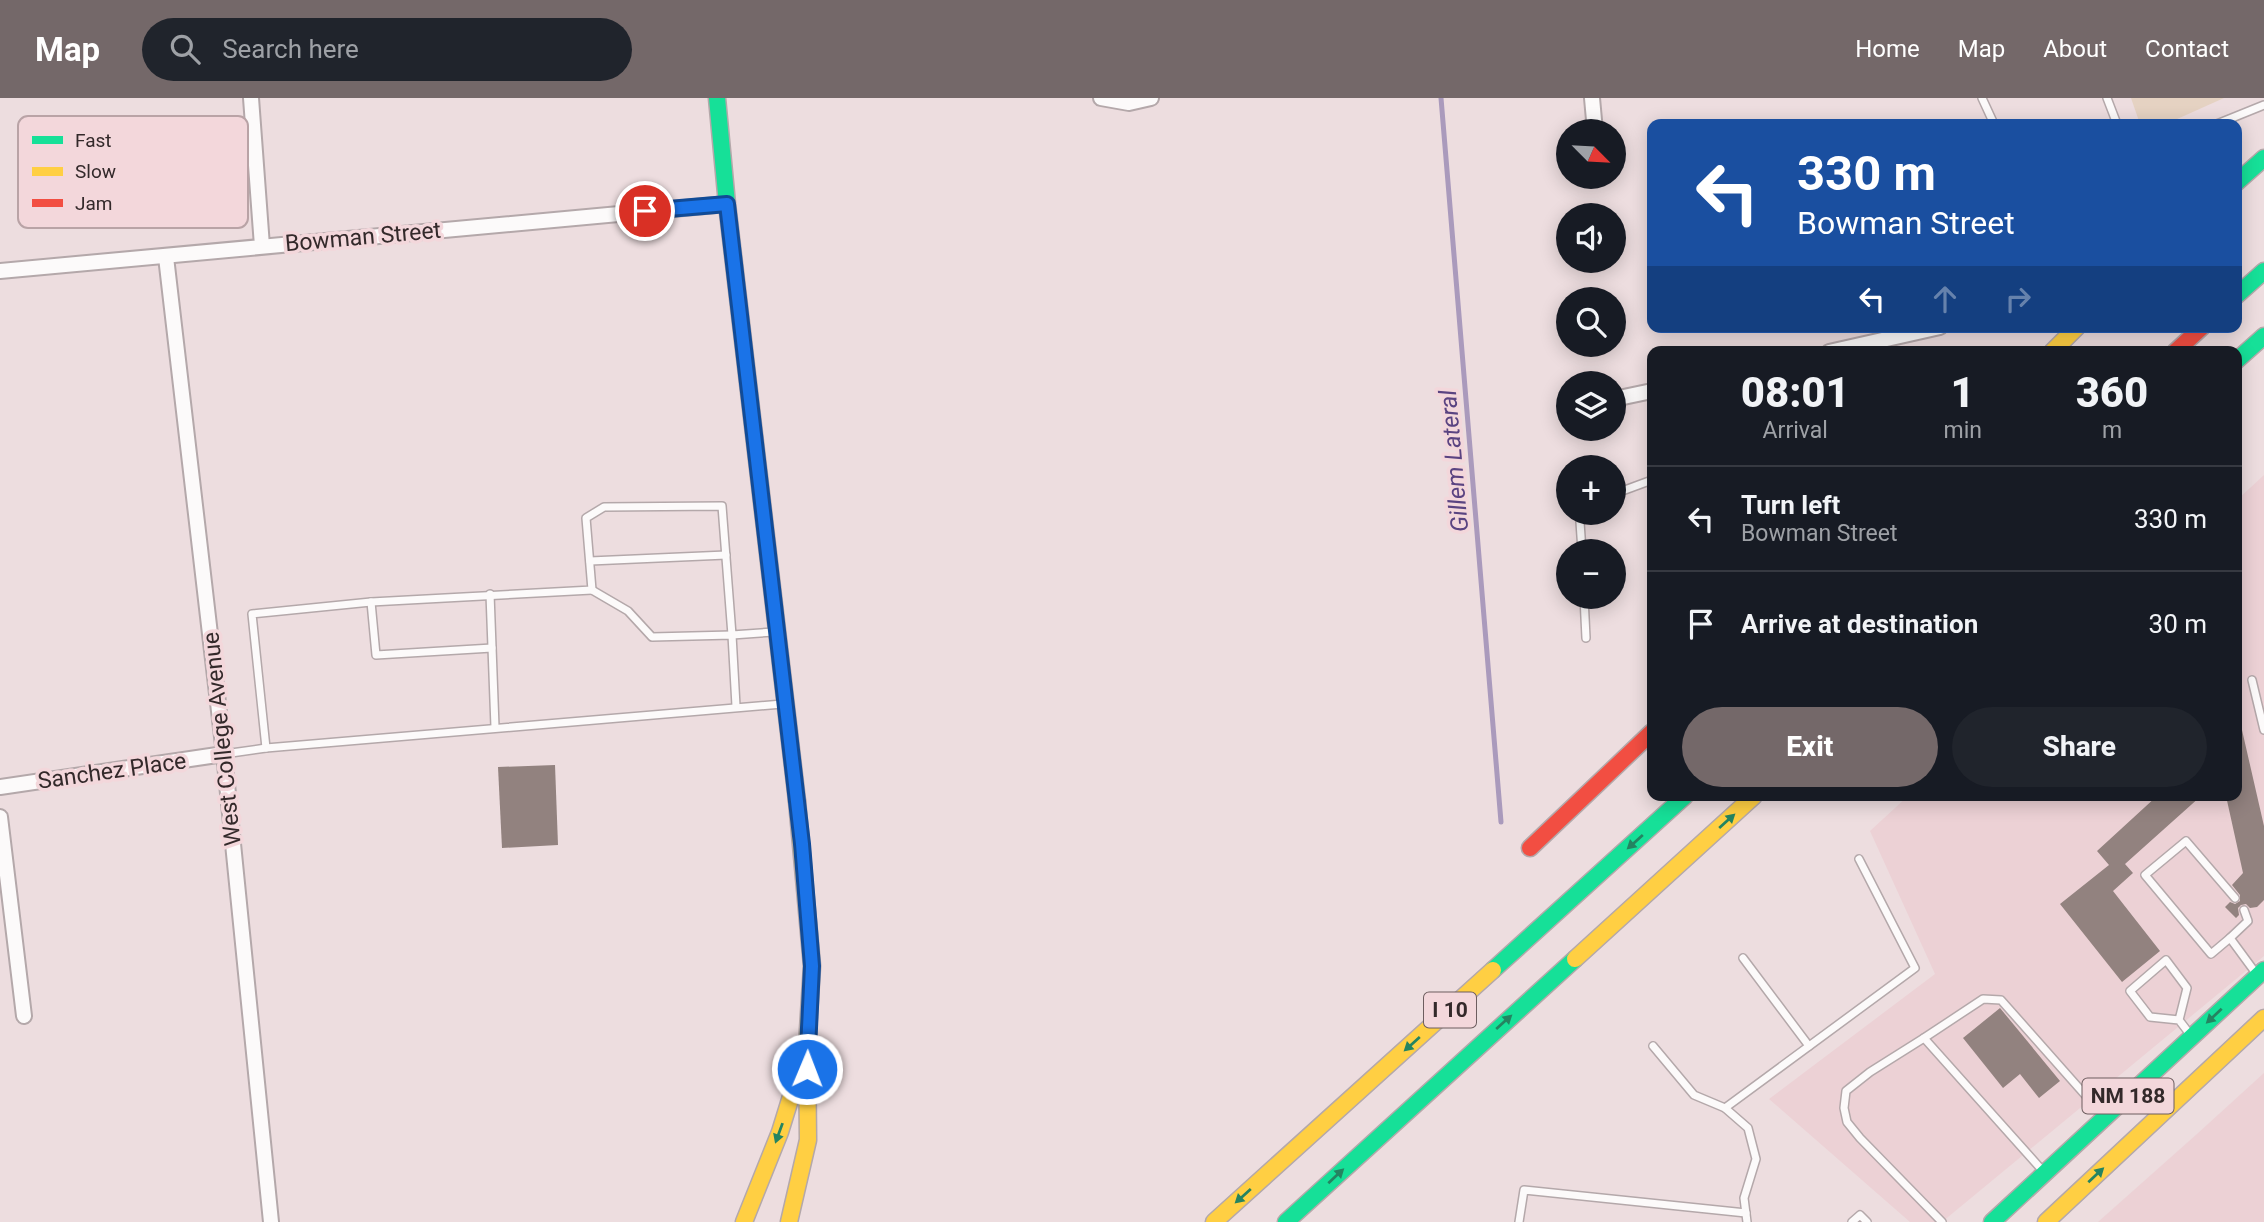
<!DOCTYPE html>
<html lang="en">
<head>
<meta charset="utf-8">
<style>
  :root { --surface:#171b24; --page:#20242c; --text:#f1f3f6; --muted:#9ea1a6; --line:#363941; --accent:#746869 }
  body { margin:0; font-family:Roboto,sans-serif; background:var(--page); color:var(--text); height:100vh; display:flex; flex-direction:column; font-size:26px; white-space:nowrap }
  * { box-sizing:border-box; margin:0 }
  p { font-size:23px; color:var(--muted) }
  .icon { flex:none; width:38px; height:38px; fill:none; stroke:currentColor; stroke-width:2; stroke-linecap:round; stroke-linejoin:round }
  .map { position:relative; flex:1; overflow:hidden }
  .sheet { position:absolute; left:1647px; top:248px; width:595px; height:455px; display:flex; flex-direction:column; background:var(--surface); border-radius:14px; box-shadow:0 4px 18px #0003 }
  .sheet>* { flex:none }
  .top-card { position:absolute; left:1647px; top:21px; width:595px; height:214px; border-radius:14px; box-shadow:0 4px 18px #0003; background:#1a4fa0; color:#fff; overflow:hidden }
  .needle { width:46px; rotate:114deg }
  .tools { position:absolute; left:1556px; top:21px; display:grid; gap:14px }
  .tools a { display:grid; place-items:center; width:70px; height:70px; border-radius:50%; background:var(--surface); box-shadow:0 4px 18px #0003; font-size:35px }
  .pin { position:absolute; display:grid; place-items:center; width:60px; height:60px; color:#fff; margin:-30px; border:4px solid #fff; border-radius:50%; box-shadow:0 2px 7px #0007 }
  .me { position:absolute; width:77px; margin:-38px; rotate:1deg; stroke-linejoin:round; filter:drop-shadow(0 0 5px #0008) }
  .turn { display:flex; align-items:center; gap:24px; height:147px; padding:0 35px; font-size:32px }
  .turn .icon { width:91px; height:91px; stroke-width:2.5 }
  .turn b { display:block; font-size:49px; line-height:60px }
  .lanes { display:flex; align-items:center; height:66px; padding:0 35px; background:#0003; justify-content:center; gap:35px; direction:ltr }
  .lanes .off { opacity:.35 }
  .eta { display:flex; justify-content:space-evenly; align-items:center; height:119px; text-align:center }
  .eta b { font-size:42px; font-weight:800; line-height:49px }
  .primary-button { display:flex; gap:14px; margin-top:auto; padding:14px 35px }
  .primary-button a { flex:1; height:80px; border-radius:42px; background:var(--accent); color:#fff; font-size:28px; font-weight:800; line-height:80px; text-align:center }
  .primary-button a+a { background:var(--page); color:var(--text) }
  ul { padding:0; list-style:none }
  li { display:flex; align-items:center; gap:21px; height:105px; padding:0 35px; border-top:2px solid var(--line) }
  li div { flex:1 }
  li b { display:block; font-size:26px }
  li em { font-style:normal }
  header { display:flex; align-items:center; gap:42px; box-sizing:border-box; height:98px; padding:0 35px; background:var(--accent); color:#fff }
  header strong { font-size:33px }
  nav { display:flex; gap:38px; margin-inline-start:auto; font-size:24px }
  .search { width:490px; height:63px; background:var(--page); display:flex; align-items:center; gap:18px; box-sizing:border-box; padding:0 24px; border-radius:38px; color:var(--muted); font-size:26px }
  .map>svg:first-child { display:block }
</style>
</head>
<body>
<header>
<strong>Map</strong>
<div class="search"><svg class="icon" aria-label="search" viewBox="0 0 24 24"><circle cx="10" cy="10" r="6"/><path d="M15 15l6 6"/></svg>Search here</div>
<nav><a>Home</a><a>Map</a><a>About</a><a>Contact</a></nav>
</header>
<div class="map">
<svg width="2264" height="1124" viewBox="0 0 2264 1124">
  <rect width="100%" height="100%" fill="#eddddf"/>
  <g fill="#ecd1d5">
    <path d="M2264,377v481l-322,266h-32l-141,-123 166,-125 -65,-143 38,-35h328l1,-296z"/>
    <path d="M2264,975v149h-166l99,-88z"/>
  </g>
  <path fill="#e5d2c2" d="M2131,0h93l-58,26h-26z"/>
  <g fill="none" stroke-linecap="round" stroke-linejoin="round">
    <path stroke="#aa9abc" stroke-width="5" d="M1441,0l60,724"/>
  </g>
  <g fill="#92827f">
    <path d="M2242,632l22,96v74l-7,7 -7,1 -4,-4 -5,1 -3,3 1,7 -3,3 -11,-11 5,-5 5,2 5,-3v-6l-8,-10 11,-12 -17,-77h10v-65z"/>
    <path d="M555,667l3,80 -56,3 -4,-81z"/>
    <path d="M2157,698h44l-76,68 8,9 -20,18 47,60 -38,31 -62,-78 49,-39 -12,-14z"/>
    <path d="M2000,910l60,73 -21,17 -19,-24 -17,14 -40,-50z"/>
  </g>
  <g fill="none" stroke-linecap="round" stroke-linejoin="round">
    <g stroke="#b4a8aa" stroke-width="10">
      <g id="lane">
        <path d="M1982,0l12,26"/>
        <path d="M2107,0l10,26"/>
        <path d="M2217,26l47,-19"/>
        <path d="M1614,396l38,-14"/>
        <path d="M1582,453l-2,-29 10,-9"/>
        <path d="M590,463l136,-6"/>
        <path d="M592,492l36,21 24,26 80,-2 4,71"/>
        <path d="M490,496l5,133"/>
        <path d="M1584,499l2,41"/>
        <path d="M371,504l5,53 116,-7"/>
        <path d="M2252,582l12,50"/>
        <path d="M266,650l-14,-134 119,-12 221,-12 -6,-72 18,-11 118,-1 10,129 42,-3"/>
        <path d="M224,656l42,-6 516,-44"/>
        <path d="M2235,800l-49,-57 -41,34 66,79 19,-16 25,34"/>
        <path d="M2230,840l18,-17 -4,-11"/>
        <path d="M1743,860l66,88"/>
        <path d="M2179,922l-29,-3 -20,-26 36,-31 21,28 -8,32 10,13"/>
        <path d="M1924,940l59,-39 18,1 101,114"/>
        <path d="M1653,948l41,49 31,13 23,20 8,31 -12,39 3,24"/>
        <path d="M1725,1010l190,-140 -56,-109"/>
        <path d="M1519,1124l5,-32 222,23"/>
        <path d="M1852,1124l8,-7 7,7"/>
        <path d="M1942,1124l-82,-84 -13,-16 -3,-14 2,-17 24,-19 54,-34 118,132"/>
      </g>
    </g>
    <g stroke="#b4a8aa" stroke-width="18">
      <g id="street">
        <path d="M251,0l11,148"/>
        <path d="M1101,0l28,5 22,-5"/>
        <path d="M1592,0l3,33"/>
        <path d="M166,159l58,497 47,468"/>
        <path d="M0,173l727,-67"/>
        <path d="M1829,254l111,-25"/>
        <path d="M1614,301l38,-8"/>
        <path d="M0,689l224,-33"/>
        <path d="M0,719l24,199"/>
      </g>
    </g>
    <g stroke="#b4a8aa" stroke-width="19">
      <g id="fast">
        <path d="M717,0l10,106 70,597"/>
        <path d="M2236,85l28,-25"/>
        <path d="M2236,198l28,-25"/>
        <path d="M2236,263l28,-25"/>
        <path d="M1493,872l192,-174"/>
        <path d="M1286,1124l289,-263"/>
        <path d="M1992,1124l272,-252"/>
      </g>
    </g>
    <g stroke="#b4a8aa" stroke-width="19">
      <g id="slow">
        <path d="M2052,254l25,-25"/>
        <path d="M1575,861l179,-163"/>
        <path d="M744,1124l36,-90 21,-68"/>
        <path d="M789,1124l19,-82 -1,-95 5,-79 -15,-165"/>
        <path d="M1214,1124l279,-252"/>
        <path d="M2046,1124l218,-204"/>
      </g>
    </g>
    <g stroke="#b4a8aa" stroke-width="19">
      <g id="jam">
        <path d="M2175,254l27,-25"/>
        <path d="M1530,750l122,-116"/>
      </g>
    </g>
    <use href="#lane" stroke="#fcfafa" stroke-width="7"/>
    <use href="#street" stroke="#fcfafa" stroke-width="14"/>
    <use href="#fast" stroke="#16e098" stroke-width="16"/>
    <use href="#slow" stroke="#ffcf43" stroke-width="16"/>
    <use href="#jam" stroke="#f24e42" stroke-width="16"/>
  </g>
  <defs><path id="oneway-solid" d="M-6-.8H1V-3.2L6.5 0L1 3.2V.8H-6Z" transform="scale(1.75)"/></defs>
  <g fill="#248461">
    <use href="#oneway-solid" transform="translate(1727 723) rotate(-42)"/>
    <use href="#oneway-solid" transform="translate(1635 744) rotate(138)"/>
    <use href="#oneway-solid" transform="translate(2214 918) rotate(137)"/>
    <use href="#oneway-solid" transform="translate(1504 924) rotate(-42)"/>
    <use href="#oneway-solid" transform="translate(1412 946) rotate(138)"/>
    <use href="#oneway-solid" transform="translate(779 1035) rotate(110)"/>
    <use href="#oneway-solid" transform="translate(2096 1077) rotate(-43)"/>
    <use href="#oneway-solid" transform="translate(1336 1078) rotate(-43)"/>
    <use href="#oneway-solid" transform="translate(1243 1098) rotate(138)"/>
  </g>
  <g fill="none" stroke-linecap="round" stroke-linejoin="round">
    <g stroke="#114b97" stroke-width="18">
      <path id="route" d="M645,113l82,-7 75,640 10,122 -5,103"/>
    </g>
    <use href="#route" stroke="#1a73e8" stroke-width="12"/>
  </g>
  <g text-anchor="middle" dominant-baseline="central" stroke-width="7" stroke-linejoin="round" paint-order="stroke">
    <g fill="#f3d7db" stroke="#6d5d5f" stroke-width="2">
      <rect x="1424" y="894.5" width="52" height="35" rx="5"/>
      <rect x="2082.5" y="980.5" width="91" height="35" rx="5"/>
    </g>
    <g font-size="21" font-weight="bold" fill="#33292a">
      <text x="1450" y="912">I 10</text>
      <text x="2128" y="998">NM 188</text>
    </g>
    <g font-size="23" fill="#33292a" stroke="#f3d7db">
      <text transform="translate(363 139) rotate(-5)">Bowman Street</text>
      <text transform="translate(222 641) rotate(-96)">West College Avenue</text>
      <text transform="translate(112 673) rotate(-8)">Sanchez Place</text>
    </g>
    <g font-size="24" font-style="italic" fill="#5a4381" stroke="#f3d7db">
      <text transform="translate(1454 363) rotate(-95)">Gillem Lateral</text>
    </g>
  </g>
  <rect x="18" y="18" width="230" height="112" rx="10" fill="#f3d7db" stroke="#b9a3a6" stroke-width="2"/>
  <rect x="32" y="38" width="31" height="8" fill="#16e098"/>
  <rect x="32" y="69" width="31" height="9" fill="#ffcf43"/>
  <rect x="32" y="101" width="31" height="8" fill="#f24e42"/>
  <g font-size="19" fill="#33292a">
    <text x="75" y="49">Fast</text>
    <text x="75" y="80">Slow</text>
    <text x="75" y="112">Jam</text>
  </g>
</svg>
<div class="tools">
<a><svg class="needle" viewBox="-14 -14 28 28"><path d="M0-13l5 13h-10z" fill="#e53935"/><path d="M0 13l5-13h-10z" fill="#9ea1a6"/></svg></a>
<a><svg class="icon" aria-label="sound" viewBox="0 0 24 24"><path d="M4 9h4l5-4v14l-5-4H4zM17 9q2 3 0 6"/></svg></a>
<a><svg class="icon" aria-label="search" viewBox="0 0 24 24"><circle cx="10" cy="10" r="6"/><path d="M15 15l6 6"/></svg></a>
<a><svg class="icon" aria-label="layers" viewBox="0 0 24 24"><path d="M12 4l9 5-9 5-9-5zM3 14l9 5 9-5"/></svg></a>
<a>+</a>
<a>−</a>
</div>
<div class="pin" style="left:645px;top:113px;background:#d93025"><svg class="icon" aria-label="arrive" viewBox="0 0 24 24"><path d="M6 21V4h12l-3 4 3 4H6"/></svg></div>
<svg class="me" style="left:807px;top:971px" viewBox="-20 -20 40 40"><circle r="17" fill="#1a73e8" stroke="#fff" stroke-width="3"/><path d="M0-11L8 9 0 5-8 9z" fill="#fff"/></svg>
<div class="top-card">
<div class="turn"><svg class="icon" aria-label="left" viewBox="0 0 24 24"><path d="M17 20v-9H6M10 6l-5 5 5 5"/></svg><div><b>330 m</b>Bowman Street</div></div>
<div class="lanes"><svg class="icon" aria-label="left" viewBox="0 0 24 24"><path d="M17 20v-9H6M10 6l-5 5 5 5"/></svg><svg class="icon off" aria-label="ahead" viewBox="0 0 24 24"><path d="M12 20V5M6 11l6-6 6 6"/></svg><svg class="icon off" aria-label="right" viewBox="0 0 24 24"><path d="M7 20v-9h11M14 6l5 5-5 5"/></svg></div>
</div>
<section class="sheet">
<div class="eta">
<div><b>08:01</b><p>Arrival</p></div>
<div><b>1</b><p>min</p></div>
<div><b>360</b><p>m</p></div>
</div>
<ul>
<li><svg class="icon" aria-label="left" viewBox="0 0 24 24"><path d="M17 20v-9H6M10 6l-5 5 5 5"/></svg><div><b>Turn left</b><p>Bowman Street</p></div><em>330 m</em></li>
<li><svg class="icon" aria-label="arrive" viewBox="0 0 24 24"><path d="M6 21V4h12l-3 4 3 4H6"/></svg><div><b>Arrive at destination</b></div><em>30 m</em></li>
</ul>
<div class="primary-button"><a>Exit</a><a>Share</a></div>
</section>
</div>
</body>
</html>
